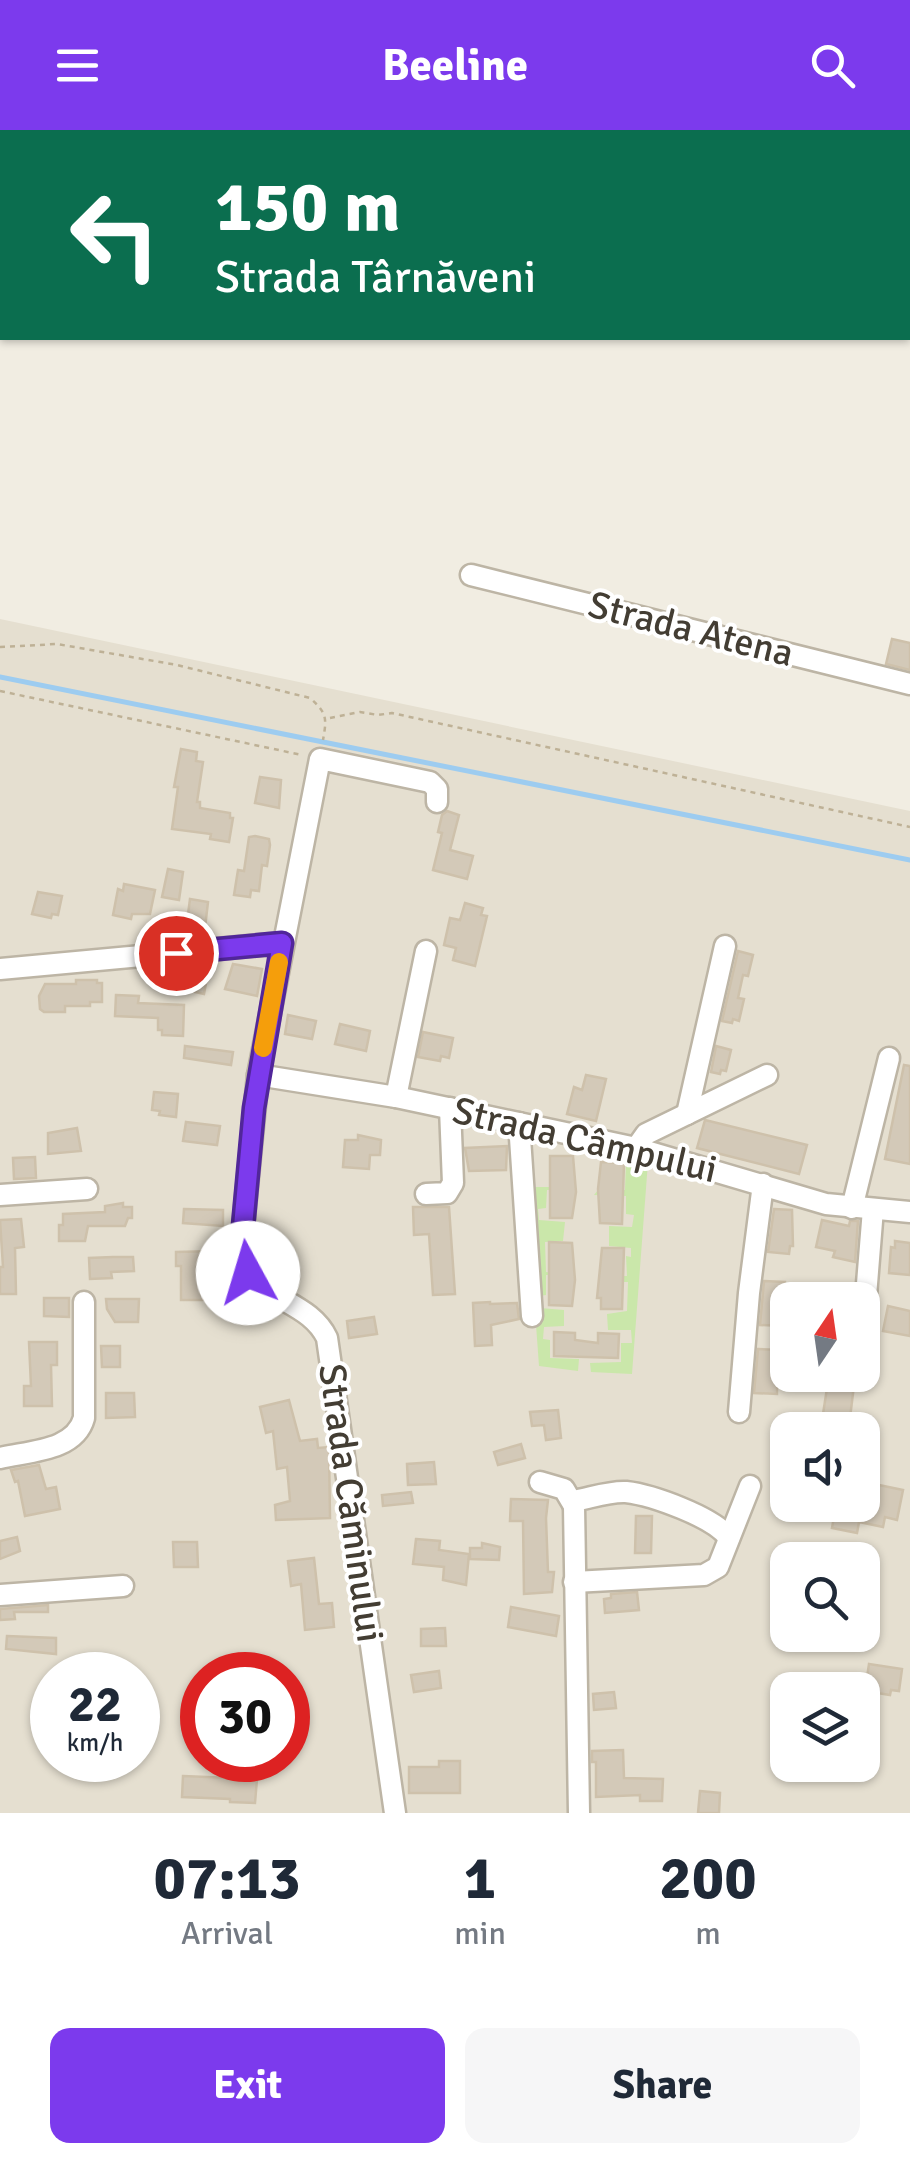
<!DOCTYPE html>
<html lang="en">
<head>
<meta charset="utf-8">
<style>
  :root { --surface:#fff; --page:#f6f6f7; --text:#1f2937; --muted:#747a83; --accent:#7c3aed }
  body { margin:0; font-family:Signika,sans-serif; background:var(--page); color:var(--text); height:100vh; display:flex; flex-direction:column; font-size:38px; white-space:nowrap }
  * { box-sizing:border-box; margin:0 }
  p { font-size:32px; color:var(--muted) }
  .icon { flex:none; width:55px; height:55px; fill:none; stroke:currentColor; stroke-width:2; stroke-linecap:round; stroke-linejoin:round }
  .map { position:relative; height:1683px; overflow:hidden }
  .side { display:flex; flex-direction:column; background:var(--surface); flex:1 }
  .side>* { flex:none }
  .banner { position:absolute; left:0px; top:0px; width:910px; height:210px; box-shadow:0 2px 8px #0004; background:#0b6e4f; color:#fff; overflow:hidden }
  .needle { width:65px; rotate:13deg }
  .fabs { position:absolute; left:770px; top:1152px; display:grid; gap:20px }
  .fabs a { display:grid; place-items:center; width:110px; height:110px; border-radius:20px; background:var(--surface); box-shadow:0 2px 8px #0004; font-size:50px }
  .speed { position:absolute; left:30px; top:1522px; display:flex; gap:20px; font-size:50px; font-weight:700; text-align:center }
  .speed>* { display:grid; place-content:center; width:130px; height:130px; border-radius:50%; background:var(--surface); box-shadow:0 2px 8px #0004; line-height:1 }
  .speed small { font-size:25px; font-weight:400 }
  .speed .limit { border:15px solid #d22; background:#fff; color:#111 }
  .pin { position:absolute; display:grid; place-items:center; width:85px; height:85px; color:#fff; margin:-42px; border:5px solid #fff; border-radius:50%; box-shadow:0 2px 10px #0007 }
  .me { position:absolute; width:110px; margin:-55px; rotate:354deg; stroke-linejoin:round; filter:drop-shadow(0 0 8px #0008) }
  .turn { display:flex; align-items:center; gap:35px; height:210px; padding:0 50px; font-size:45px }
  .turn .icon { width:130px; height:130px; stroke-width:2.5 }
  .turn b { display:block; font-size:70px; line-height:85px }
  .eta { display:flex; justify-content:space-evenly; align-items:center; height:170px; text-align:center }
  .eta b { font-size:60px; font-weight:700; line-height:70px }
  .button { display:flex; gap:20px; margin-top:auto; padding:20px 50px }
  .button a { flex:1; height:115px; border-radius:20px; background:var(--accent); color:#fff; font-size:40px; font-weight:700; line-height:115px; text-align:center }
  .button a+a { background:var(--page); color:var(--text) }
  header { display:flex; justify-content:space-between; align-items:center; height:130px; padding:0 50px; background:var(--accent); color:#fff; font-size:45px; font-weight:700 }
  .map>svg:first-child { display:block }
</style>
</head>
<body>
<header><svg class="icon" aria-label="menu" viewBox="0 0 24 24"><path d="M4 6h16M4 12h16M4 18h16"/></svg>Beeline<svg class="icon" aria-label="search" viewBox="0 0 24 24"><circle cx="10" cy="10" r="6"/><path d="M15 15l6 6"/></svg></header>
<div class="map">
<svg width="910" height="1683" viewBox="0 0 910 1683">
  <rect width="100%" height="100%" fill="#f1ede2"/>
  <path fill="#e5dfd0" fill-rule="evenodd" d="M0,489l910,192v1002h-910zM788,1170h74v75h-74zM788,1300h74v75h-74zM788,1430h74v75h-74zM52,1545h86v85h-86zM202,1545h86v85h-86zM788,1560h74v75h-74z"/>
  <g fill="#cae7aa">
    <path d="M622,1027l26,5 -16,212 -41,-2 -1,-9 31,-1v-19h11l-1,-13h-23l-1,-16 20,-3 1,-29h-30v-6h29l-1,-20 5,1v-9l-22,-2v-20l23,1 2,-12 -8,-1v-18l-32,-1 4,-5h27l1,-28 -4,-1z"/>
    <path d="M526,1057h49l1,3h-29l-1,18 -8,1 1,11 26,2 -2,19 -18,1 1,30 28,3h-28v20l-6,1v12l24,2v16l-20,1 -1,12 7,1v18l29,1 -1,12 -39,-5z"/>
  </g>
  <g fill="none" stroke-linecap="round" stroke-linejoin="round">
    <g stroke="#9dccf0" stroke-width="5">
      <path d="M30,2l1,-2"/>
      <path d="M0,137l2,-11"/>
      <path d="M0,547l910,183"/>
    </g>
  </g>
  <g fill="#d3c9b8" stroke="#cec1ab" stroke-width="2.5">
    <path d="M892,509l18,4v27l-24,-6z"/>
    <path d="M181,619l16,3 -1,9 7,1 -6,40h3v6l30,5v5h3l-4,24 -19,-3 1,-5 -39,-5 6,-42h-4z"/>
    <path d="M260,647l21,3 -2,28 -24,-5z"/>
    <path d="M447,681l12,4 -9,35 23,6 -6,23 -34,-9 9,-37 -4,-1 4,-17z"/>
    <path d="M255,706l14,3 1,6 -3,21 -5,-1 -3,26 -8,-1 -1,7 -16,-2 4,-25 6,1 5,-34z"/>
    <path d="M168,739l15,3 -4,28 -17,-3z"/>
    <path d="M124,754l31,6 -5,24h-18l-1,5 -18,-4 5,-26 5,2z"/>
    <path d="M38,762l24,4 -4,19 -6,-1 -1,4 -19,-4z"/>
    <path d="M190,769l18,3 -3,26 -18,-6z"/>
    <path d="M465,773l18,5 -2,7 6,1 -12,50 -22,-6 3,-12 -12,-3 6,-27 10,2z"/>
    <path d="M738,821l15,4 -5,21 -5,-1 -5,23 6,1 -5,22 -6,-2 -1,4 -10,-2z"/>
    <path d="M233,834l29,5 -5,27 -32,-7z"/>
    <path d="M186,838l17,3 4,7 -3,16 -22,-5 2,-7 -8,-1 2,-12z"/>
    <path d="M76,850h21v3h5v19h-12v4h-25v6h-21l-4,-3 -1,-13 6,-12h31z"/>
    <path d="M116,865l23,1 -1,7 46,2 -1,31 -21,-1v-5h-4v-12l-43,-2z"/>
    <path d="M288,885l28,6 -4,18 -27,-5z"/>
    <path d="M340,894l30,7 -4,20 -31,-7z"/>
    <path d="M423,902l30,6 -4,20 -8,-2 -1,5 -22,-4z"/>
    <path d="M185,916l48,6 -2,13 -47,-7z"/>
    <path d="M716,916l15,4 -5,21 -5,-1 -1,4 -9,-2z"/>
    <path d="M904,935l6,1v98l-25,-5z"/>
    <path d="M586,945l20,4 -10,42 -29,-7 7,-27 8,3z"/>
    <path d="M154,962l24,2 -2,23 -17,-2 1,-4 -8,-1z"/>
    <path d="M705,990l102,25 -8,29 -102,-26z"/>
    <path d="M186,992l34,4 -3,19 -34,-4z"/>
    <path d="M77,998l4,23 -33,3v-21z"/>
    <path d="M358,1005l23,5 -1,15h-10l-1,14 -26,-2 2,-27h13z"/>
    <path d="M507,1016l-1,24 -37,1 -4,-23z"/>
    <path d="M550,1026h23l3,36 -4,26h-22z"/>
    <path d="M35,1027l1,21 -22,1 -1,-21z"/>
    <path d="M601,1032l23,1 -2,61 -22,-1 -2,-34z"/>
    <path d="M123,1073v4h9v11h-4l-3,8h-37l-3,15h-26v-16h4v-11l42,-2v-6z"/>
    <path d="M413,1077h36l6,87 -22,1 -4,-61 -15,1z"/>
    <path d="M184,1079l39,1v16l-40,-3z"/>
    <path d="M774,1079l18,1 1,36h-3l-1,8 -21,-2z"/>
    <path d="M21,1089l3,28 -9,1 1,46h-16v-27h3l-3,-47z"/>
    <path d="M822,1090l27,6 1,-5h8l-3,41 -22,-5 2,-6 -19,-4z"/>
    <path d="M895,1111l15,2v32l-21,-2 2,-26 4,1z"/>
    <path d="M549,1112l23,1 3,37 -3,26 -23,-1z"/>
    <path d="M602,1118h22l-2,61h-21v-11h-4z"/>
    <path d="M216,1121v26h12v15l-17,1v7h-30v-34h-5v-14z"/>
    <path d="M113,1127h20l1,14 -23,1 1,6 -22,1 -1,-21z"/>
    <path d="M764,1151l21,1v36h-3v8l-22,-1z"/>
    <path d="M44,1168h25v19l-25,-1z"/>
    <path d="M106,1169h33l-1,23h-23l-8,-13z"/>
    <path d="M490,1172v2l27,-1 2,16 -28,6 1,20 -17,1 -2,-43z"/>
    <path d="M888,1176l22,5v25l-27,-5z"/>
    <path d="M374,1187l3,17 -28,4 -2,-17z"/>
    <path d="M554,1202l21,1v7l23,3v-10l21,1 -1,24 -64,-2z"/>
    <path d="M29,1212h28v23h-6l1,41h-28v-20h7z"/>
    <path d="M101,1216h19v21h-18z"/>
    <path d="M758,1219l22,1v37l-3,-1v8l-23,-1z"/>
    <path d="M828,1252l26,3 -4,33 -27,-4z"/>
    <path d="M106,1263h28l1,24 -29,1z"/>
    <path d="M289,1270l11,41 17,-2 1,9 11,-1 1,71 -54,2 -1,-15 15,-4 -3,-34 -10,2 -4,-38 -7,2 -6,-26z"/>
    <path d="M558,1280l3,28 -15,2 -2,-15 -12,1 -2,-14z"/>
    <path d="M521,1314l4,14 -27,7 -4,-13z"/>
    <path d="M434,1332l2,22 -28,1 -1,-21z"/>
    <path d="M39,1335l7,24 10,-2 4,22 -35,7 -7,-35 -3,1 -4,-12z"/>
    <path d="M879,1355l24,5 -6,30 -12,-3 -2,10 -24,-5 -2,11 -25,-5 4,-23h26v-16l16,3z"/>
    <path d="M411,1362l2,11 -30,3 -1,-11z"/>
    <path d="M511,1369l37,1 -2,18 2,54h6l-2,20 -28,2 -1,-73h-13z"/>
    <path d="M636,1386h16l-1,37h-16z"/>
    <path d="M17,1407l3,14 -20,8v-18z"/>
    <path d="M416,1409l24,2 -1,9 30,4 -3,31 -23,-5 1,-13 -31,-3z"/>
    <path d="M173,1412h24l1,25h-24z"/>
    <path d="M482,1413l18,4 -1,13 -29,-1v-11h12z"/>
    <path d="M314,1428l5,46 13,-1 2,24 -29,3 -4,-46 -10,2 -3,-25z"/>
    <path d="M637,1462l2,18 -34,3 -1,-14 7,-1v-4z"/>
    <path d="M48,1475v7h-34l1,7 -15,1v-11z"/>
    <path d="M511,1477l48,9 -3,20 -48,-9z"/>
    <path d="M445,1498l1,18h-25v-17z"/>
    <path d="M7,1506l49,2v16l-50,-5z"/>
    <path d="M869,1534l33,5 -3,22 -8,-1 -1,5 -25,-4z"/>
    <path d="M439,1541l2,17 -27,4 -3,-17z"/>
    <path d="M614,1562l2,16 -22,2 -1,-16z"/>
    <path d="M623,1620l1,28 39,1 -1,22h-22v-6l-44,2v-35h-4v-11z"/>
    <path d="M439,1631h21v32h-51v-26h30z"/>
    <path d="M183,1646l74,3 -2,24 -25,-1v-3l-48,-2z"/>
    <path d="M700,1661l20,2 -1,20h-21z"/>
  </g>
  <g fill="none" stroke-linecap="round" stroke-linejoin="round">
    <g stroke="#bdb5a5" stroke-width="25">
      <g id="minor">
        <path d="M471,445l439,109"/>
        <path d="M0,839l282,-26"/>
        <path d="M258,945l138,22 240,51 190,56 84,8"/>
        <path d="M396,967l30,-146"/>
        <path d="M687,984l38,-168"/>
        <path d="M519,993l13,193"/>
        <path d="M636,1018l10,-14 121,-59"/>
        <path d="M426,1064l21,-1 6,-10 -3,-75"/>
        <path d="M0,1065l87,-6"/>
        <path d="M852,1078l37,-150"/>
        <path d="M862,1216l11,-137"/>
        <path d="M739,1282l10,-119 14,-109"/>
        <path d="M0,1328c30,-7 75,-7 84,-40v-116"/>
        <path d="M540,1352l24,7 10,17"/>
        <path d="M574,1452l130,-7 14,-8 32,-81"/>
        <path d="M0,1465l123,-9"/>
        <path d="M395,1683l-68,-475c-20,-42 -78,-36 -86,-90l17,-173 62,-316 110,23 7,7v13"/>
        <path d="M579,1683l-5,-307 4,-6c15,-3 33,-9 48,-8 26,3 88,25 103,46"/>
      </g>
    </g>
    <g stroke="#beb196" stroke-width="2.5" stroke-dasharray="5 5" stroke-linecap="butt">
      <path d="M10,2v-2"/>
      <path d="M44,2v-2"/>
      <path d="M0,45l2,-11"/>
      <path d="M0,193l2,-11"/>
      <path d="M0,517l57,-3 120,21 133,33c17,15 17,20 13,42"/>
      <path d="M0,561l302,64"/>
      <path d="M330,588l30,-6 18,3 14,-2 518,114"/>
    </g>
    <use href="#minor" stroke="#fff" stroke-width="20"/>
  </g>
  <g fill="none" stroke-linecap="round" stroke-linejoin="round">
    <g stroke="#51269a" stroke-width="25">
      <path id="route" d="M176,823l106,-10 -28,165 -13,140 7,25"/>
    </g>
    <use href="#route" stroke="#7c3aed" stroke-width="18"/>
    <path stroke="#f59e0b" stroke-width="18" d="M263,918l16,-86"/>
  </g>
  <g text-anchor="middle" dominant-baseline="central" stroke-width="8" stroke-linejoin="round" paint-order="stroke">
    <g font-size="38" fill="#433d33" stroke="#fff">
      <text transform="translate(691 499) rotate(14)">Strada Atena</text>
      <text transform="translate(585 1010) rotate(13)">Strada Câmpului</text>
      <text transform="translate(351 1373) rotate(82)">Strada Căminului</text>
    </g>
  </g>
</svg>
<div class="fabs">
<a><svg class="needle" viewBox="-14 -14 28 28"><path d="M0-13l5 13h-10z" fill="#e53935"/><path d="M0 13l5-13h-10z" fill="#747a83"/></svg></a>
<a><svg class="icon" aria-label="sound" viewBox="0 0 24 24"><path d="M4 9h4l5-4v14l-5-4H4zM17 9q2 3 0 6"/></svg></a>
<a><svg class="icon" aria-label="search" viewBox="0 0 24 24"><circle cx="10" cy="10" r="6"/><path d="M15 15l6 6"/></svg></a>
<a><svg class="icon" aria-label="layers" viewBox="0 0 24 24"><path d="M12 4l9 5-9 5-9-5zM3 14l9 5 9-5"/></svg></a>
</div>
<div class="speed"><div>22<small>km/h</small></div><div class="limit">30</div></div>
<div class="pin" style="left:176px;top:823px;background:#d93025"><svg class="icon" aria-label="arrive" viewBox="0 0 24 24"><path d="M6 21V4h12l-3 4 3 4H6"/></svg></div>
<svg class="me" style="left:248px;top:1143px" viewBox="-20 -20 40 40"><circle r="19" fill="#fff"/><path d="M0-13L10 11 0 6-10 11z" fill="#7c3aed"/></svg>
<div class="banner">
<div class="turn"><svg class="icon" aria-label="left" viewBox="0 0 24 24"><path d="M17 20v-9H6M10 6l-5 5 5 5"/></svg><div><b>150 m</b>Strada Târnăveni</div></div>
</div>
</div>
<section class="side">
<div class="eta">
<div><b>07:13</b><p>Arrival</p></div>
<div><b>1</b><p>min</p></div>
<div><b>200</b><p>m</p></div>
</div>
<div class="button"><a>Exit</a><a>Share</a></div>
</section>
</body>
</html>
